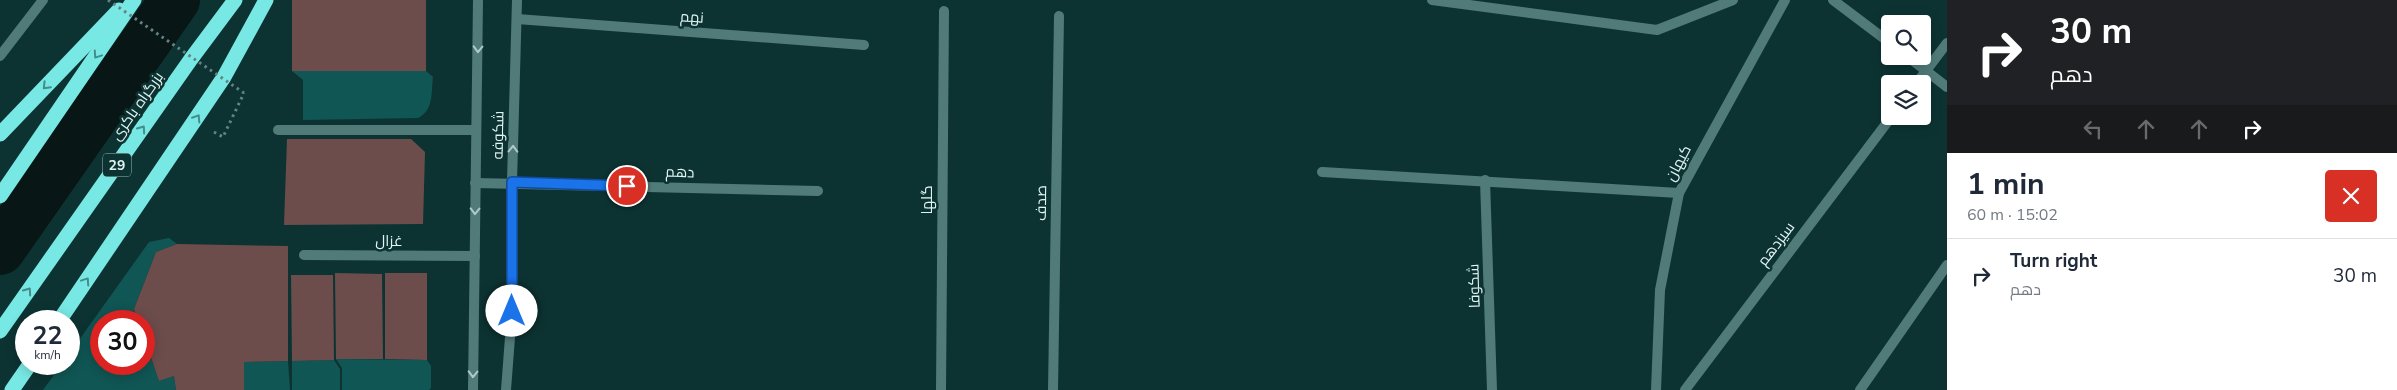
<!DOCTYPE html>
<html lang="en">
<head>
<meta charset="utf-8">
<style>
  :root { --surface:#fff; --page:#f2f2f3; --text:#1f2937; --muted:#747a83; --line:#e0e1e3 }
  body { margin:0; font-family:"Nunito Sans",Cairo,sans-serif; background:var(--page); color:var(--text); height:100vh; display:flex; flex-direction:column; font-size:19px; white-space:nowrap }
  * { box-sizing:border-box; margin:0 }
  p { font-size:16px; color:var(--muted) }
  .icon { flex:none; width:28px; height:28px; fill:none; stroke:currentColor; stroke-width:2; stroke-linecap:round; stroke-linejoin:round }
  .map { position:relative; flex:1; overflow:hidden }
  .side { display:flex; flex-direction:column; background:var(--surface); width:450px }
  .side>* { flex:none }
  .guide { background:#202124; color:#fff; overflow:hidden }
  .tools { position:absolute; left:1881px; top:15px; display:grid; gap:10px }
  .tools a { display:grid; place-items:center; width:50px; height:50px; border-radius:5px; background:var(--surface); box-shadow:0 2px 12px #0003; font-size:25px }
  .speed { position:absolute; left:15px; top:310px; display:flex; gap:10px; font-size:25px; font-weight:700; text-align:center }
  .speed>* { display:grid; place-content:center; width:65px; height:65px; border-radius:50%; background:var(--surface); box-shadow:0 2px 12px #0003; line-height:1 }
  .speed small { font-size:12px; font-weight:400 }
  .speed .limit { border:8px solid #d22; background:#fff; color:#111 }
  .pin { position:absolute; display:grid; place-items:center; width:42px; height:42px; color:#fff; margin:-21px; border:2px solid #fff; border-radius:50%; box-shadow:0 1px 5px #0007 }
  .me { position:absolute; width:55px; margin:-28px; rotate:0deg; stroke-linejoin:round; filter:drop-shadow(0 0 4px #0008) }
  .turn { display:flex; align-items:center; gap:18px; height:105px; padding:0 20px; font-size:22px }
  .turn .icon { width:65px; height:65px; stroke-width:2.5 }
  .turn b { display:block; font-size:35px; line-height:42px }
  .lanes { display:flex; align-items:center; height:48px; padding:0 20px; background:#0003; justify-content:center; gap:25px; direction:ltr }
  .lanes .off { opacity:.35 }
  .round { display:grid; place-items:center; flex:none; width:52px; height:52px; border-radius:5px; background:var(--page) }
  .head { display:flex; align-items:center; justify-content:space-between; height:85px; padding:0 20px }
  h1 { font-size:30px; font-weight:700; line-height:38px }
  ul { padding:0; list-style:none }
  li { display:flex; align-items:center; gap:15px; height:75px; padding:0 20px; border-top:1px solid var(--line) }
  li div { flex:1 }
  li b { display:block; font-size:19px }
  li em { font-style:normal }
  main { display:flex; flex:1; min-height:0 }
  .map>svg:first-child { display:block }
</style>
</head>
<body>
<main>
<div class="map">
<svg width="1947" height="390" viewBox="0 0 1947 390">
  <rect width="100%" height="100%" fill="#0c3332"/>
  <g fill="#105654">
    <path d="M292,71h134l7,6c-2,16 1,33 -15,41l-115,2v-40z"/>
    <path d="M169,238l8,6 -21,8 -22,57 4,12h-37v43h43v-27l15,44 15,-5 2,14h-133l19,-26h7v-10l80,-112z"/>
    <path d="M336,359l91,1 4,6v22l-2,2h-87v-22z"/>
    <path d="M334,360l6,9v21h-48v-29z"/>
    <path d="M288,361l2,29h-46v-28z"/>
  </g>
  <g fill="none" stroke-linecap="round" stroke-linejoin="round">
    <path stroke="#081616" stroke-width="50" d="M0,250l175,-250"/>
  </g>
  <g fill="#6d4d4b">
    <rect x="292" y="0" width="134" height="71"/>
    <path d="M287,139h124l14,13 -2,72 -139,1z"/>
    <path d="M177,244l111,2v115l-44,1v28h-68l-2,-14 -15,5 -15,-44v-16h-6l-4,-12 22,-57z"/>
    <path d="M335,273l47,1 1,85h-47z"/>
    <path d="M385,273h42v87l-42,-1z"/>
    <path d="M291,275h42l1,85 -42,1z"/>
  </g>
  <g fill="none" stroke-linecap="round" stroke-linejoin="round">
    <path stroke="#648382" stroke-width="3" stroke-dasharray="2.5 4" stroke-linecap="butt" d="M214,132l9,5 21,-44"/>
    <g stroke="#517b79" stroke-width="10">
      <path d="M1432,0l225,30 76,-30"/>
      <path d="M1833,0l57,43"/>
      <path d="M517,19l347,26"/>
      <path d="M0,56l43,-56"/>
      <path d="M1907,56l40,31"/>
      <path d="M1916,84l31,-41"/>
      <path d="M278,130h198"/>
      <path d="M1322,172l357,21"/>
      <path d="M1485,180l7,210"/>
      <path d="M475,183l343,8"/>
      <path d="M304,255l171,1"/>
      <path d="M473,390l5,-390"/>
      <path d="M506,390l6,-79v-129l5,-182"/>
      <path d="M941,390l3,-379"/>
      <path d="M1053,390l6,-374"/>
      <path d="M1656,390l4,-100 19,-97 106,-193"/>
      <path d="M1685,390l207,-274"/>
      <path d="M1860,390l87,-125"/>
    </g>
    <g stroke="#78e8e4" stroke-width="15">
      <path d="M0,134l119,-124"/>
      <path d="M0,196l134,-196"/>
      <path d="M59,321l165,-244 42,-77"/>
      <path d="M0,331l191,-272 44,-59"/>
      <path d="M12,390l18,-26"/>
    </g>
    <path stroke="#648382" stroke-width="3" stroke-dasharray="2.5 4" stroke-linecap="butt" d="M108,0l136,93"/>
  </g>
  <defs><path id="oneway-chevron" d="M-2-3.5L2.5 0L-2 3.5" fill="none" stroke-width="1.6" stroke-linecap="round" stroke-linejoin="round" transform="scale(1.25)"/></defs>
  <g stroke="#aecac8">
    <use href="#oneway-chevron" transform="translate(478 49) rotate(91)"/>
    <use href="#oneway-chevron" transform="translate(513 149) rotate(-89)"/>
    <use href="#oneway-chevron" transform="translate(475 211) rotate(91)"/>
    <use href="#oneway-chevron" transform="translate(473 374) rotate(91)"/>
  </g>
  <g stroke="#428e8b">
    <use href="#oneway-chevron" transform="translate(97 55) rotate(124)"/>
    <use href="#oneway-chevron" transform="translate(46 86) rotate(134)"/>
    <use href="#oneway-chevron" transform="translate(197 118) rotate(-57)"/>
    <use href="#oneway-chevron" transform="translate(142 129) rotate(-55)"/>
    <use href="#oneway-chevron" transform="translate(86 281) rotate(-56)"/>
    <use href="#oneway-chevron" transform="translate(28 291) rotate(-55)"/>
  </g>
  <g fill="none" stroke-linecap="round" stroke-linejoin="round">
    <g stroke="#114b97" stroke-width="12">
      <path id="route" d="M512,311v-129l115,4"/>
    </g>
    <use href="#route" stroke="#1a73e8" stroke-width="9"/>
  </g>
  <g text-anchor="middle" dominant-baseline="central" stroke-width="5" stroke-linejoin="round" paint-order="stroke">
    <rect fill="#0c3332" stroke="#a0bab9" stroke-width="1" x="103" y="153.5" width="28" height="23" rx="4"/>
    <g font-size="14" font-weight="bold" fill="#e0f4f3">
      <text x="117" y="165">29</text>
    </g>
    <g font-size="15" fill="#e0f4f3" stroke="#0c3332">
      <text transform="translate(692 17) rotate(4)">نهم</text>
      <text transform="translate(137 106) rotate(-55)">بزرگراه باکری</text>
      <text transform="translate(498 135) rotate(-89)">شکوفه</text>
      <text transform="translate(1678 163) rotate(-62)">کیهان</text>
      <text transform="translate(680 172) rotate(2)">دهم</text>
      <text transform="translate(927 200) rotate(-90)">گلها</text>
      <text transform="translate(1041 203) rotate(-89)">صدف</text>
      <text x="389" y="241">غزال</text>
      <text transform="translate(1776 244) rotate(-53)">سیزدهم</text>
      <text transform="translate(1474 286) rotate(-92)">شکوفا</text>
    </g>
  </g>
</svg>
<div class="tools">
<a><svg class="icon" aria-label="search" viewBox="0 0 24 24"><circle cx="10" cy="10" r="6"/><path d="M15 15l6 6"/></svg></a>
<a><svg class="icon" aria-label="layers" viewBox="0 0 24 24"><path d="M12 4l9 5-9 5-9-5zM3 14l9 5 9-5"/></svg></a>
</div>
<div class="speed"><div>22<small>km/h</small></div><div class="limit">30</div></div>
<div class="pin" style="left:627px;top:186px;background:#d93025"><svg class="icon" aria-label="arrive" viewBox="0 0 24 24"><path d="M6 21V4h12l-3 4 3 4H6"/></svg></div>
<svg class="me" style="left:512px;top:311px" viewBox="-20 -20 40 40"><circle r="19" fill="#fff"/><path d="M0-13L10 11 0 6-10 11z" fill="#1a73e8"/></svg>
</div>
<section class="side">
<div class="guide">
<div class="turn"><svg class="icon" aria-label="right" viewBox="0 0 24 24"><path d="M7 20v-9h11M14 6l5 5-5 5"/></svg><div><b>30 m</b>دهم</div></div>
<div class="lanes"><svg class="icon off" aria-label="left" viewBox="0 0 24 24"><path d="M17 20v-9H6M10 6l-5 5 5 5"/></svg><svg class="icon off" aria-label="ahead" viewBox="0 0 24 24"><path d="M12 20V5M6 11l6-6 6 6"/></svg><svg class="icon off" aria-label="ahead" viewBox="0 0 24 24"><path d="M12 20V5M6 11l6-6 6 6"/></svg><svg class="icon" aria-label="right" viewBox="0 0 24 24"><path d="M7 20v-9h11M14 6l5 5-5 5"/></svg></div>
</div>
<div class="head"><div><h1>1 min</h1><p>60 m · 15:02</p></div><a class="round" style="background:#d93025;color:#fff"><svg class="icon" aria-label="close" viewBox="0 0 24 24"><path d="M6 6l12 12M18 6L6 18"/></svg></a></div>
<ul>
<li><svg class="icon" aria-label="right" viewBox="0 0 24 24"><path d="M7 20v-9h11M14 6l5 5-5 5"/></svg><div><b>Turn right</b><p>دهم</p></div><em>30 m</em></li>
</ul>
</section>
</main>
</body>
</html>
